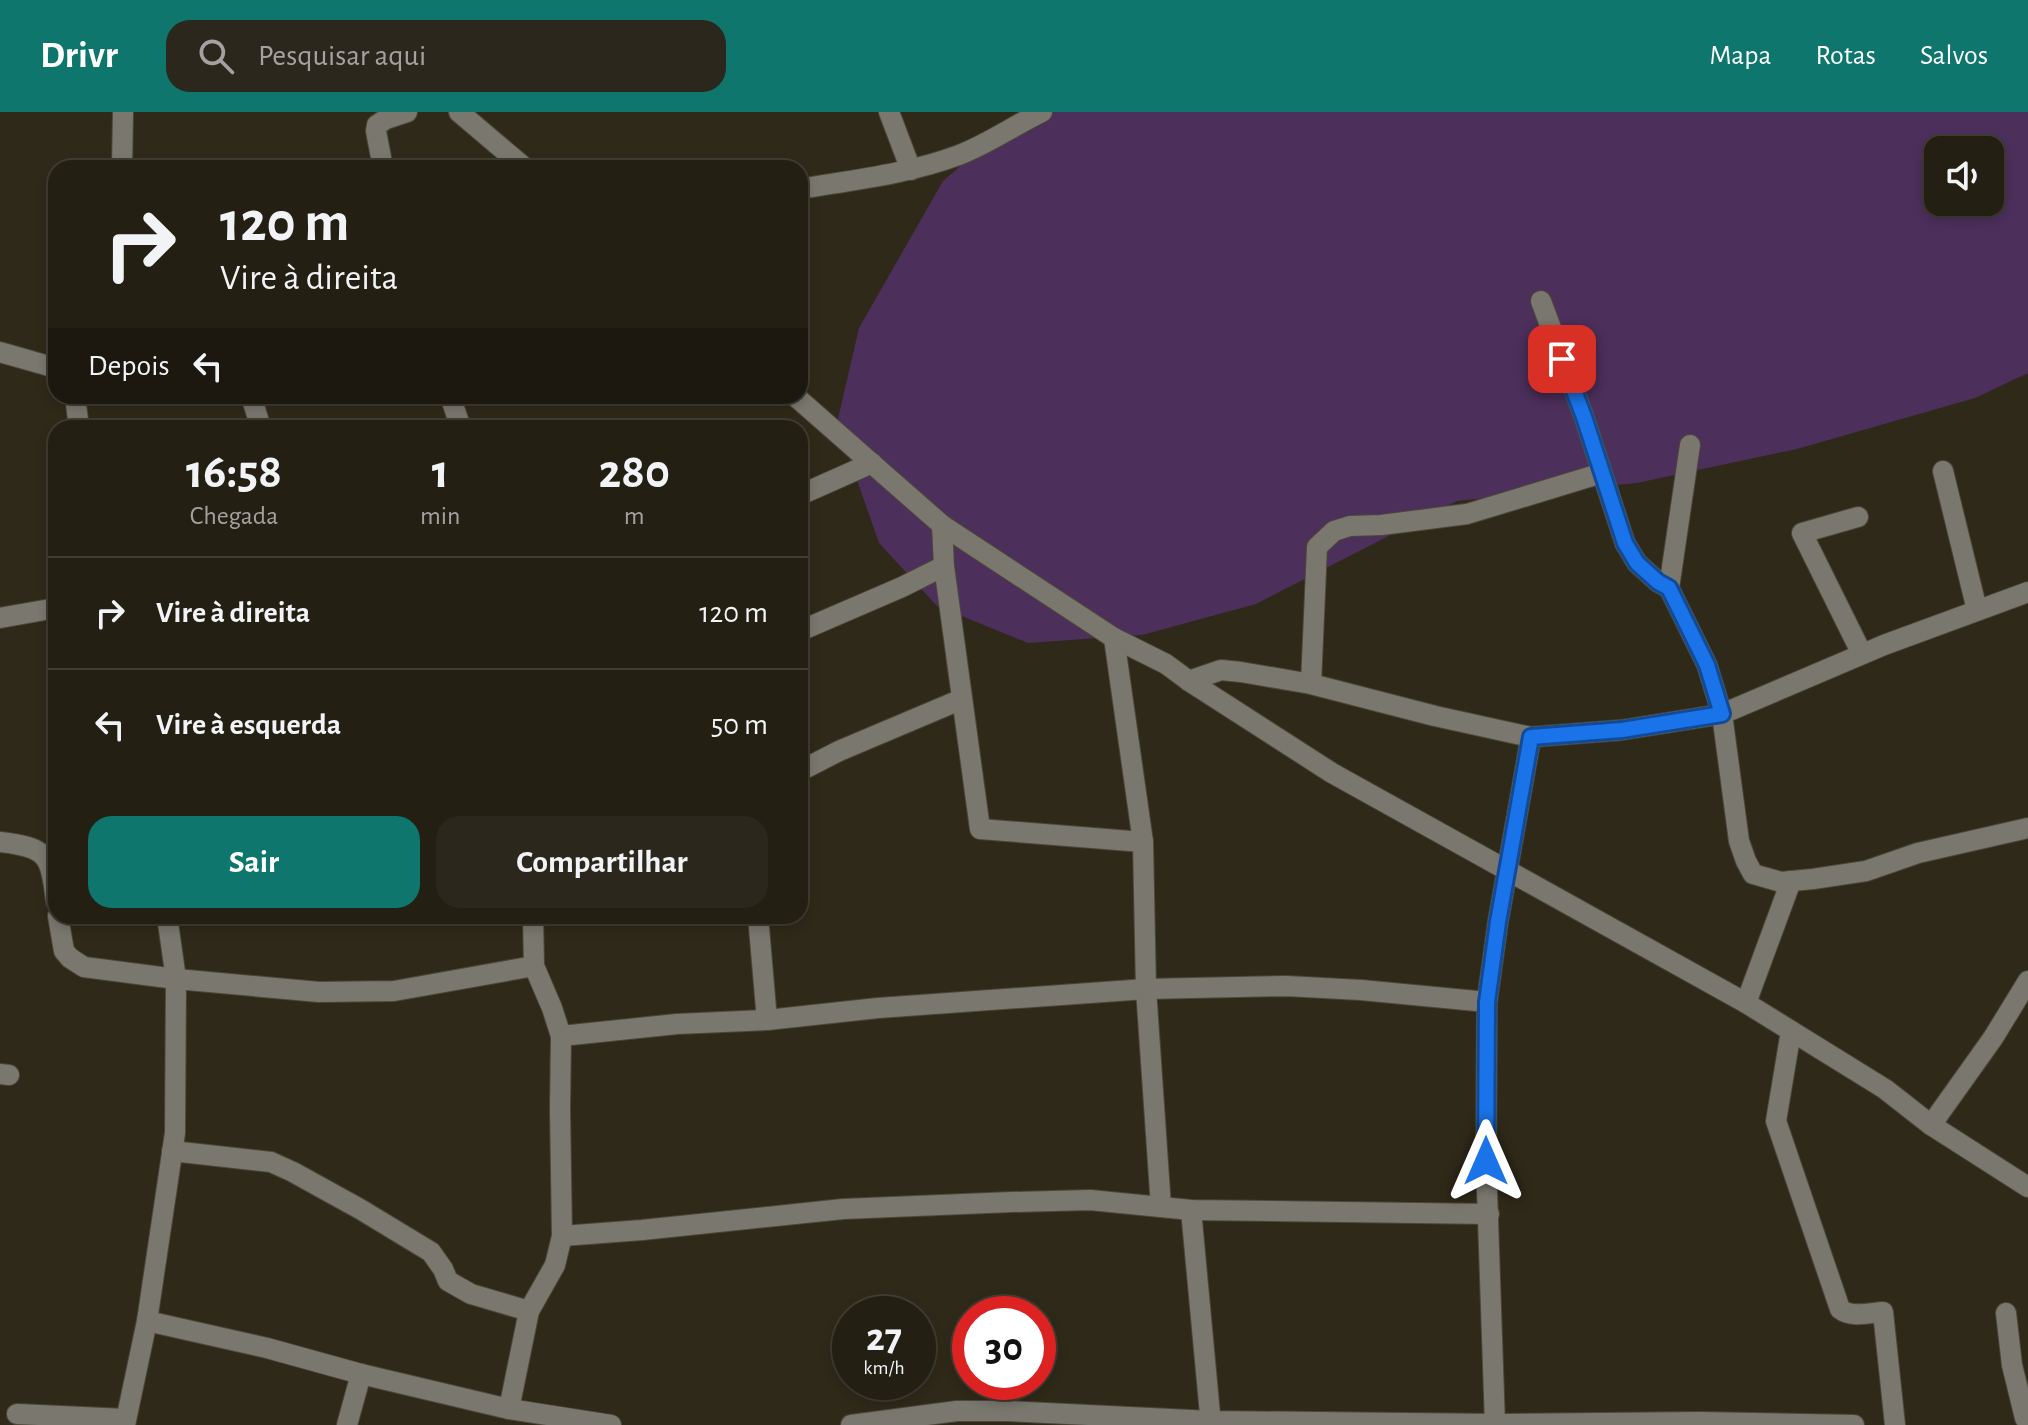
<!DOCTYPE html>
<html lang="pt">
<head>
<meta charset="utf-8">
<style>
  :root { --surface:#231f13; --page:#2b271c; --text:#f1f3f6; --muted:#a3a2a0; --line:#403d33; --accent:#0f766e }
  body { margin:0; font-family:"Alegreya Sans",sans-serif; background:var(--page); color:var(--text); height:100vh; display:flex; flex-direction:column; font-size:30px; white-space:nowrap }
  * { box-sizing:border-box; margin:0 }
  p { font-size:26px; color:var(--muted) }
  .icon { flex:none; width:44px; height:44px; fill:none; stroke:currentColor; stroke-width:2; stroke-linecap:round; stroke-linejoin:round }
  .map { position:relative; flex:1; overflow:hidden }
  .panel { position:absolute; left:48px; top:308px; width:760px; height:504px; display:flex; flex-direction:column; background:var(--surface); border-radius:24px; box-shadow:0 4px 12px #0003,0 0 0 2px var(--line) }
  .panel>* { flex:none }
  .banner { position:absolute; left:48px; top:48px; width:760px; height:244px; border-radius:24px; box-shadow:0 4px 12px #0003,0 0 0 2px var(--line); background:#231f13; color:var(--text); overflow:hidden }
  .buttons { position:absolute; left:1924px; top:24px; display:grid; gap:16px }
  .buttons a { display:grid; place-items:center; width:80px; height:80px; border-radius:16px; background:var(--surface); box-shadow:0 4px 12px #0003,0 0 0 2px var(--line); font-size:40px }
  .speed { position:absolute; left:832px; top:1184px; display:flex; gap:16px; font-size:40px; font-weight:700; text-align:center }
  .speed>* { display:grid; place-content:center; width:104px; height:104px; border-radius:50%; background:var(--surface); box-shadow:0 4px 12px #0003,0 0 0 2px var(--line); line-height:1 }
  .speed small { font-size:20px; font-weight:400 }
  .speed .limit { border:12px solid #d22; background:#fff; color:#111 }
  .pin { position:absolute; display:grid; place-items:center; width:68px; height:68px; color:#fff; margin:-34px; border-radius:16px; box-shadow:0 4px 12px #0006 }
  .me { position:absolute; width:88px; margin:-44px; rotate:0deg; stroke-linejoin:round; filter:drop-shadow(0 0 6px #0008) }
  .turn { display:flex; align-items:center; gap:28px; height:168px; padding:0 40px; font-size:36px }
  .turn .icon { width:104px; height:104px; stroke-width:2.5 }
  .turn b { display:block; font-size:56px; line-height:68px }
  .then { display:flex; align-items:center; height:76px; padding:0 40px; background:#0003; gap:16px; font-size:30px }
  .eta { display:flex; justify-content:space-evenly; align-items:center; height:136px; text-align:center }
  .eta b { font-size:48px; font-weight:700; line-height:56px }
  .cta { display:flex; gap:16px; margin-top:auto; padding:16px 40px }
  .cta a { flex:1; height:92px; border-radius:24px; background:var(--accent); color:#fff; font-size:32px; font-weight:700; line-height:92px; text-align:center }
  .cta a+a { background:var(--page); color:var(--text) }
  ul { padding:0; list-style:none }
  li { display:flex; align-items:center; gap:24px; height:112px; padding:0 40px; border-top:2px solid var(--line) }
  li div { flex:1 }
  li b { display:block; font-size:30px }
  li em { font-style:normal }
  header { display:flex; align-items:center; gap:48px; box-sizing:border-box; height:112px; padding:0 40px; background:var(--accent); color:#fff }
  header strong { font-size:38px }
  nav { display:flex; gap:44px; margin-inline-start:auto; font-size:28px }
  .search { width:560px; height:72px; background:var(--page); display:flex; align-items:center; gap:20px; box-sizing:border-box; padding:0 28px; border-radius:24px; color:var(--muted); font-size:30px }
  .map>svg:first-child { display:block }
</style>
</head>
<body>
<header>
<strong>Drivr</strong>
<div class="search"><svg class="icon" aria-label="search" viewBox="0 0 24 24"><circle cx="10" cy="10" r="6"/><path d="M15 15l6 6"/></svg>Pesquisar aqui</div>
<nav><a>Mapa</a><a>Rotas</a><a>Salvos</a></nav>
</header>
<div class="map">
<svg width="2028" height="1313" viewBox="0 0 2028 1313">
  <rect width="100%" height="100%" fill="#2f2919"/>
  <path fill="#4c2f5b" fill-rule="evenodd" d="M1023,0h1005v261l-53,25 -178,51 -160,34 -180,18 -201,103 -114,31 -114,8 -91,-37 -58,-63 -42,-120 22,-95 84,-147zM1938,38h52v52h-52z"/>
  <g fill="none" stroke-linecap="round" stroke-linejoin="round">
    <g stroke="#4c4738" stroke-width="22">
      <g id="minor">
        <path d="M459,0l66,56"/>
        <path d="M889,0l22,58"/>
        <path d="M122,56l1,-56"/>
        <path d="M383,56l-7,-37 1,-6 9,-6 21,-7"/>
        <path d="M800,77c53,-9 108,-15 159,-34 29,-11 54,-29 83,-43"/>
        <path d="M1541,189l43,116 41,126 12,20 21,19 11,6"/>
        <path d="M0,240l56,16"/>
        <path d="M75,284l4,32"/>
        <path d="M251,284l10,32"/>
        <path d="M450,284l11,32"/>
        <path d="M795,284l147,129 172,113 52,26 23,17 143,92 414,230 139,86 46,36 97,62"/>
        <path d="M1690,333l-21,143 38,77 15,49 17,127 7,20 7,13 28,8 32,-3 53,-8 52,-18 110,-25"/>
        <path d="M1943,359l34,139"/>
        <path d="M800,383l72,-32"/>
        <path d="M1858,405l-56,16 60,121"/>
        <path d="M944,454l36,263 163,13"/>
        <path d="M0,506l56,-10"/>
        <path d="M800,519l102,-44 42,-21 -2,-41"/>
        <path d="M1114,526l29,204 3,147 15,218"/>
        <path d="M1189,569l32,-11 20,2 70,12 124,32 96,21 91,-7 100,-16 162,-69 144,-53"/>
        <path d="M1311,572l6,-137 17,-16 16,-5 31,-1 86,-11 135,-41"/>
        <path d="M800,659l39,-20 123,-52"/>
        <path d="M0,730c48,6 50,12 56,59"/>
        <path d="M58,804l6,35 6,7 14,9 92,12 143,13 75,-1 140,-25 18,42 9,28 116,-12 90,-4 111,-12 268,-19 140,-3 75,4 126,12"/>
        <path d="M533,804l1,50"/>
        <path d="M758,804l9,104"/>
        <path d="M1746,891l45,-122"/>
        <path d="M1791,919l-15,90 64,188c11,9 30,4 43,3l12,113"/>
        <path d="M0,962l9,1"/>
        <path d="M1931,1013l62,-87 35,-57"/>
        <path d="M172,1039l99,11 22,10 67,37 71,43 12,17 5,12 23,13 58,17"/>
        <path d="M1191,1098l20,215"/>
        <path d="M562,1124l80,-6 201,-21 169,-7 78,-2 101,10 298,4"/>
        <path d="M2006,1201l6,52 13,53"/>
        <path d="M147,1209l120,27 94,26 148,35 102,16"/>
        <path d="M509,1297l20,-98 26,-46 7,-29 -2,-127 1,-73"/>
        <path d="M17,1302l108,5"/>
        <path d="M125,1313l22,-104 28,-188 1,-154 -9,-63"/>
        <path d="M347,1313l14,-51"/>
        <path d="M851,1313l106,-14h50l204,10 284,3 204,-2 155,3"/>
        <path d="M1495,1313l-9,-264 1,-159 11,-80 33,-185"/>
      </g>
    </g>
    <use href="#minor" stroke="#7a776f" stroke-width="20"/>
  </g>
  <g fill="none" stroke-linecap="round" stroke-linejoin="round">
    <g stroke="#114b97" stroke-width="20">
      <path id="route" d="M1486,1049l1,-159 11,-80 33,-185 91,-7 100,-16 -15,-49 -38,-77 -11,-6 -21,-19 -12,-20 -41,-126 -22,-58"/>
    </g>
    <use href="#route" stroke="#1a73e8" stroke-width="14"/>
  </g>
</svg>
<div class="buttons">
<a><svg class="icon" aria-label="sound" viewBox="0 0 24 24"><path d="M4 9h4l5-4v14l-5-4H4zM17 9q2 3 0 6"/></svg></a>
</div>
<div class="speed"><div>27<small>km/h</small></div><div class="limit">30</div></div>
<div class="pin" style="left:1562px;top:247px;background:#d93025"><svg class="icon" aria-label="arrive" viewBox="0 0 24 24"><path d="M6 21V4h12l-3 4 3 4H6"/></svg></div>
<svg class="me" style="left:1486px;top:1049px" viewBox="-20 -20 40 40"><path d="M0-17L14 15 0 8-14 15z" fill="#1a73e8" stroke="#fff" stroke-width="4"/></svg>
<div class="banner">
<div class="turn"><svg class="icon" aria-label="right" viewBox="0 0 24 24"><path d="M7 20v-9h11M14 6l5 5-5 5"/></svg><div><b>120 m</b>Vire à direita</div></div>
<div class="then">Depois<svg class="icon" aria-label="left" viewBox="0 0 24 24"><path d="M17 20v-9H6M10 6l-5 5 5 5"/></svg></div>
</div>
<section class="panel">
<div class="eta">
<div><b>16:58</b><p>Chegada</p></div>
<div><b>1</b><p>min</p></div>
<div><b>280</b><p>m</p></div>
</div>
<ul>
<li><svg class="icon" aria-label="right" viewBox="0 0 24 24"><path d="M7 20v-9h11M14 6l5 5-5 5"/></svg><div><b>Vire à direita</b></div><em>120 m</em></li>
<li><svg class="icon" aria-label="left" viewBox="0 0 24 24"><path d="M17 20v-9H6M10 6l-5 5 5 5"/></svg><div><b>Vire à esquerda</b></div><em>50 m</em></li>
</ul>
<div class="cta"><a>Sair</a><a>Compartilhar</a></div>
</section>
</div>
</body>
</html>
